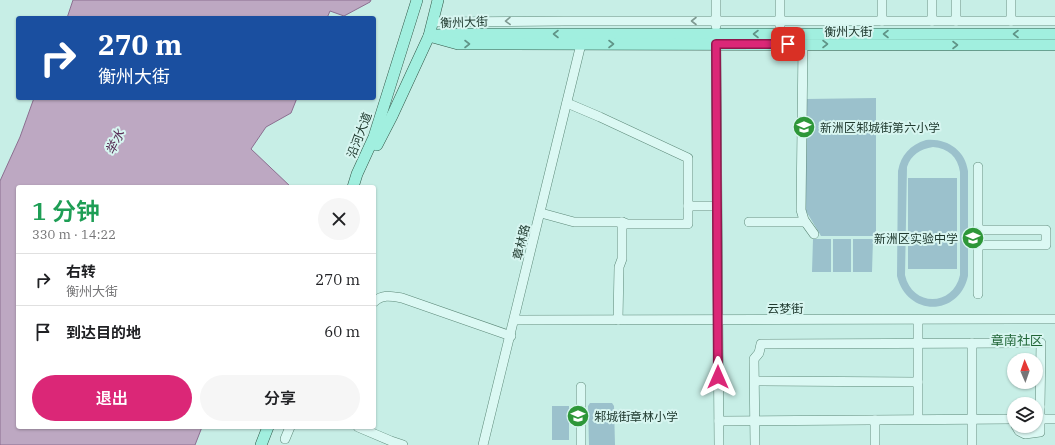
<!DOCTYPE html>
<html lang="zh">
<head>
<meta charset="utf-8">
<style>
  :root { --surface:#fff; --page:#f6f6f6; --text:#202124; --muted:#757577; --line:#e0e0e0; --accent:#db2777 }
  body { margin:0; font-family:"IBM Plex Serif","Noto Sans SC",serif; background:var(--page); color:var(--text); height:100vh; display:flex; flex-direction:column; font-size:15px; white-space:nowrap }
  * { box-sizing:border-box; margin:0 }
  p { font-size:13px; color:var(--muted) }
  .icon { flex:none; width:22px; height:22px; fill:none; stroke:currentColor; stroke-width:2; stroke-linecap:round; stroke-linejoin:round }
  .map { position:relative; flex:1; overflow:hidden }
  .sheet { position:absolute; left:16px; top:185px; width:360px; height:244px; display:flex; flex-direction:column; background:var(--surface); border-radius:4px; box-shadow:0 1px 3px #0004 }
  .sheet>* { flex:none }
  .top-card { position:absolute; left:16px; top:16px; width:360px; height:84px; border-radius:4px; box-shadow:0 1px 3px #0004; background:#1a4fa0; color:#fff; overflow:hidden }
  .needle { width:26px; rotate:358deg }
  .tools { position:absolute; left:1007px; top:353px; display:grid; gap:8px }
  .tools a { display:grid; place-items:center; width:36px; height:36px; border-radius:50%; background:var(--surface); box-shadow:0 1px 3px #0004; font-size:20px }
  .pin { position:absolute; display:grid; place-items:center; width:34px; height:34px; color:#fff; margin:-17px; border-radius:8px; box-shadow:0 2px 6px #0006 }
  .me { position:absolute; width:44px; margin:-22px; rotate:0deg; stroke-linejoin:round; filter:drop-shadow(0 0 3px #0008) }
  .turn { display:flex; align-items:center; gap:14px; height:84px; padding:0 16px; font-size:18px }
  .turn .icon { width:52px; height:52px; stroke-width:2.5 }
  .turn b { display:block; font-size:28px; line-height:34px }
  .round { display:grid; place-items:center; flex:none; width:42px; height:42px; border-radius:21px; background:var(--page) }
  .overview { display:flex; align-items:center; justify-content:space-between; height:68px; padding:0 16px }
  h1 { font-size:24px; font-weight:600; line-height:30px; color:#1e9e55 }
  .cta { display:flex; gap:8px; margin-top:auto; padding:8px 16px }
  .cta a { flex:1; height:46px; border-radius:24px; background:var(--accent); color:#fff; font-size:16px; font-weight:600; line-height:46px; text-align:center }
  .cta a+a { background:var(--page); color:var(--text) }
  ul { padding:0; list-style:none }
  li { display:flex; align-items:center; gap:12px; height:52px; padding:0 16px; border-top:1px solid var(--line) }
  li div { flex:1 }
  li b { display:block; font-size:15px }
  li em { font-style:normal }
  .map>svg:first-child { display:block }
</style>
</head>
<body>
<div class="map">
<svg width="1055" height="445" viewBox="0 0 1055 445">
  <rect width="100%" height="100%" fill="#c7eee6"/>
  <g fill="#9bc1cc" fill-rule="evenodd">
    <path d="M876,98v138h-55l-15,-25v-112z"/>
    <path d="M926,140c21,-2 39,10 42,31v105c-9,41 -61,41 -71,0l1,-105c3,-16 12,-26 28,-31zM933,147c15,1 25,10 27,25v103c-7,32 -48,32 -55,0l2,-108c4,-12 13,-18 26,-20z"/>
    <rect x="908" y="178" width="49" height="91"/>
    <path d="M813,239h18v33h-19z"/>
    <rect x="833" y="239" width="18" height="33"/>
    <path d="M853,239h20l-1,33h-19z"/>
    <path d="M590,403h22l2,3 1,39h-26l-1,-39z"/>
    <rect x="552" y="406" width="17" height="34"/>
  </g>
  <g fill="#bda8c2" stroke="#8b6f90">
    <path d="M73,0h298l-1,2 -26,14 -14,-5 -3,7h-260z"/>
    <path d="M34,98h263l-6,15 -25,14 -15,22 40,38h-273v240h184l-7,18h-195v-264l20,-44z"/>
  </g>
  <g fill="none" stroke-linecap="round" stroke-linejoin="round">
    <g stroke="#5d8979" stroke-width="10">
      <g id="minor">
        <path d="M716,0v26"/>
        <path d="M956,0v21"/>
        <path d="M882,21v-21"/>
        <path d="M932,21v-21"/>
        <path d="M1011,21v-21"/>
        <path d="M433,22l131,-1h491"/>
        <path d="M780,34v-34"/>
        <path d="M716,38l3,407"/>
        <path d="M803,44l-2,166 3,10 10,14"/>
        <path d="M567,103l33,14 88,41v66h-61l-5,-2"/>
        <path d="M688,206h29"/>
        <path d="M541,213l33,9h48v37l-3,8 -1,53"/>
        <path d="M749,222h56"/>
        <path d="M978,245h68v-15h-68"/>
        <path d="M978,294v-127"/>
        <path d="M374,302c8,-8 17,-6 28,-4l109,38"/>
        <path d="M515,320l540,-1"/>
        <path d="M918,320v99"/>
        <path d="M972,343v102"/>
        <path d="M755,381l163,1"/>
        <path d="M581,387v58"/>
        <path d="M1024,404h4"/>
        <path d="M1040,419h15"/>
        <path d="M875,420v25"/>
        <path d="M719,421l294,-2"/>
        <path d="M1016,426l3,5 6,3 15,-2v-25l-4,-1"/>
        <path d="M358,427l33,14 12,4"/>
        <path d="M285,439l5,-12"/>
        <path d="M483,445l98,-401"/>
        <path d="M755,445l-1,-86 5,-6 2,-9 280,-1 -1,64"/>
      </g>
    </g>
    <g stroke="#315747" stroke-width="12">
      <g id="major">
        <path d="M437,35l21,-1h597"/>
        <path d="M429,36l29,8 597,1"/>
        <path d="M377,145l15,-29 37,-80 9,-36"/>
        <path d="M353,187l4,-13 17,-37 43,-137"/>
        <path d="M261,445l7,-18"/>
      </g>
    </g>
    <use href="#minor" stroke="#dbf8f3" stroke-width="9"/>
    <use href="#major" stroke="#a1efdf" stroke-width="11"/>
  </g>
  <defs><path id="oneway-chevron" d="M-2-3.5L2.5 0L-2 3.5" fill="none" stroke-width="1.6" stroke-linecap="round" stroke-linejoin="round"/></defs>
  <g stroke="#7e9991">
    <use href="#oneway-chevron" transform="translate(508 21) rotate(179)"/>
    <use href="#oneway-chevron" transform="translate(694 21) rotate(-180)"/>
  </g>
  <g stroke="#609487">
    <use href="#oneway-chevron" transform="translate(556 34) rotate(-180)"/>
    <use href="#oneway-chevron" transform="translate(756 34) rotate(-180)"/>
    <use href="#oneway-chevron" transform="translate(886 34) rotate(-180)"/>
    <use href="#oneway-chevron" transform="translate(1016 34) rotate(-180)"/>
    <use href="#oneway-chevron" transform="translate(467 44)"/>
    <use href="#oneway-chevron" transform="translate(611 44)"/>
    <use href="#oneway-chevron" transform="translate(825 44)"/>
    <use href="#oneway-chevron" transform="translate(955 45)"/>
  </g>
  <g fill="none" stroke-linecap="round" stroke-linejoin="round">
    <g stroke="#8e194d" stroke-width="10">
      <path id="route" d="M718,377l-2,-333h72"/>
    </g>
    <use href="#route" stroke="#db2777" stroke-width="7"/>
  </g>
  <defs>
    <g id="school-disc" transform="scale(1.15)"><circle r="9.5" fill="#2e9739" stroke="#d7f5f0"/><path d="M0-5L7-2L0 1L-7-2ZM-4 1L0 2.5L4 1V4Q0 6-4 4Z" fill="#fff"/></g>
  </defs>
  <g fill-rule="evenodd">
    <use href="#school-disc" x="804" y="127"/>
    <use href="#school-disc" x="973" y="238"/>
    <use href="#school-disc" x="578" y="416"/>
  </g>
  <g text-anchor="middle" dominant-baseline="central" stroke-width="4" stroke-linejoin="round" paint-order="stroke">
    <g font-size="12" fill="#203a2f" stroke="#d7f5f0">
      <text transform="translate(464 22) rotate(-2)">衡州大街</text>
      <text x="848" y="31">衡州大街</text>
      <text transform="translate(359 135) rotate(-69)">沿河大道</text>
      <text transform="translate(521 242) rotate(-76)">章林路</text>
      <text x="785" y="308">云梦街</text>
    </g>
    <g font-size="12" fill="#203a2f" stroke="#d7f5f0" text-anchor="start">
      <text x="820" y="127">新洲区邾城街第六小学</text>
      <text x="958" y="238" text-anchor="end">新洲区实验中学</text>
      <text x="594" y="416">邾城街章林小学</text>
    </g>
    <g font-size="13" font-style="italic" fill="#593057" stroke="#d7f5f0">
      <text transform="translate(115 142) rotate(-63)">举水</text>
    </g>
    <g font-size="13" fill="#206536" stroke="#d7f5f0">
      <text x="1017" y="340">章南社区</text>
    </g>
  </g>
</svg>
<div class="tools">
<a><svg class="needle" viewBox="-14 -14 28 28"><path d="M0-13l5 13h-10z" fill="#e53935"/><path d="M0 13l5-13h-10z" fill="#757577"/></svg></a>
<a><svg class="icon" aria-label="layers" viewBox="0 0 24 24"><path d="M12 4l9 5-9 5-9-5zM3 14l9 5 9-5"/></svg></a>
</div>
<div class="pin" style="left:788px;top:44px;background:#d93025"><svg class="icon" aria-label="arrive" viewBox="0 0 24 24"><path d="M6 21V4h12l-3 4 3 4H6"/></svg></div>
<svg class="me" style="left:718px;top:377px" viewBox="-20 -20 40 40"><path d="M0-17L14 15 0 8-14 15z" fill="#db2777" stroke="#fff" stroke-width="4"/></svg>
<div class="top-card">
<div class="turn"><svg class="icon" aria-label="right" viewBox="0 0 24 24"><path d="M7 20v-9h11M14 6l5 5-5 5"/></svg><div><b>270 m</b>衡州大街</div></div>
</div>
<section class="sheet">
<div class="overview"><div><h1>1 分钟</h1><p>330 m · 14:22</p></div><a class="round"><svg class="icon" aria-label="close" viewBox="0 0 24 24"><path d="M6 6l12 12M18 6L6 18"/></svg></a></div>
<ul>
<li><svg class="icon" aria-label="right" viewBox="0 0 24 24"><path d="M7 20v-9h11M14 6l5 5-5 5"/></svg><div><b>右转</b><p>衡州大街</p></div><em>270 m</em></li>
<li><svg class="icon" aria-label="arrive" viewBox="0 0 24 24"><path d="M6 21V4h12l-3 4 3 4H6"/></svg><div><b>到达目的地</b></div><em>60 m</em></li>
</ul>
<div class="cta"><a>退出</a><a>分享</a></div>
</section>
</div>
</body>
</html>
